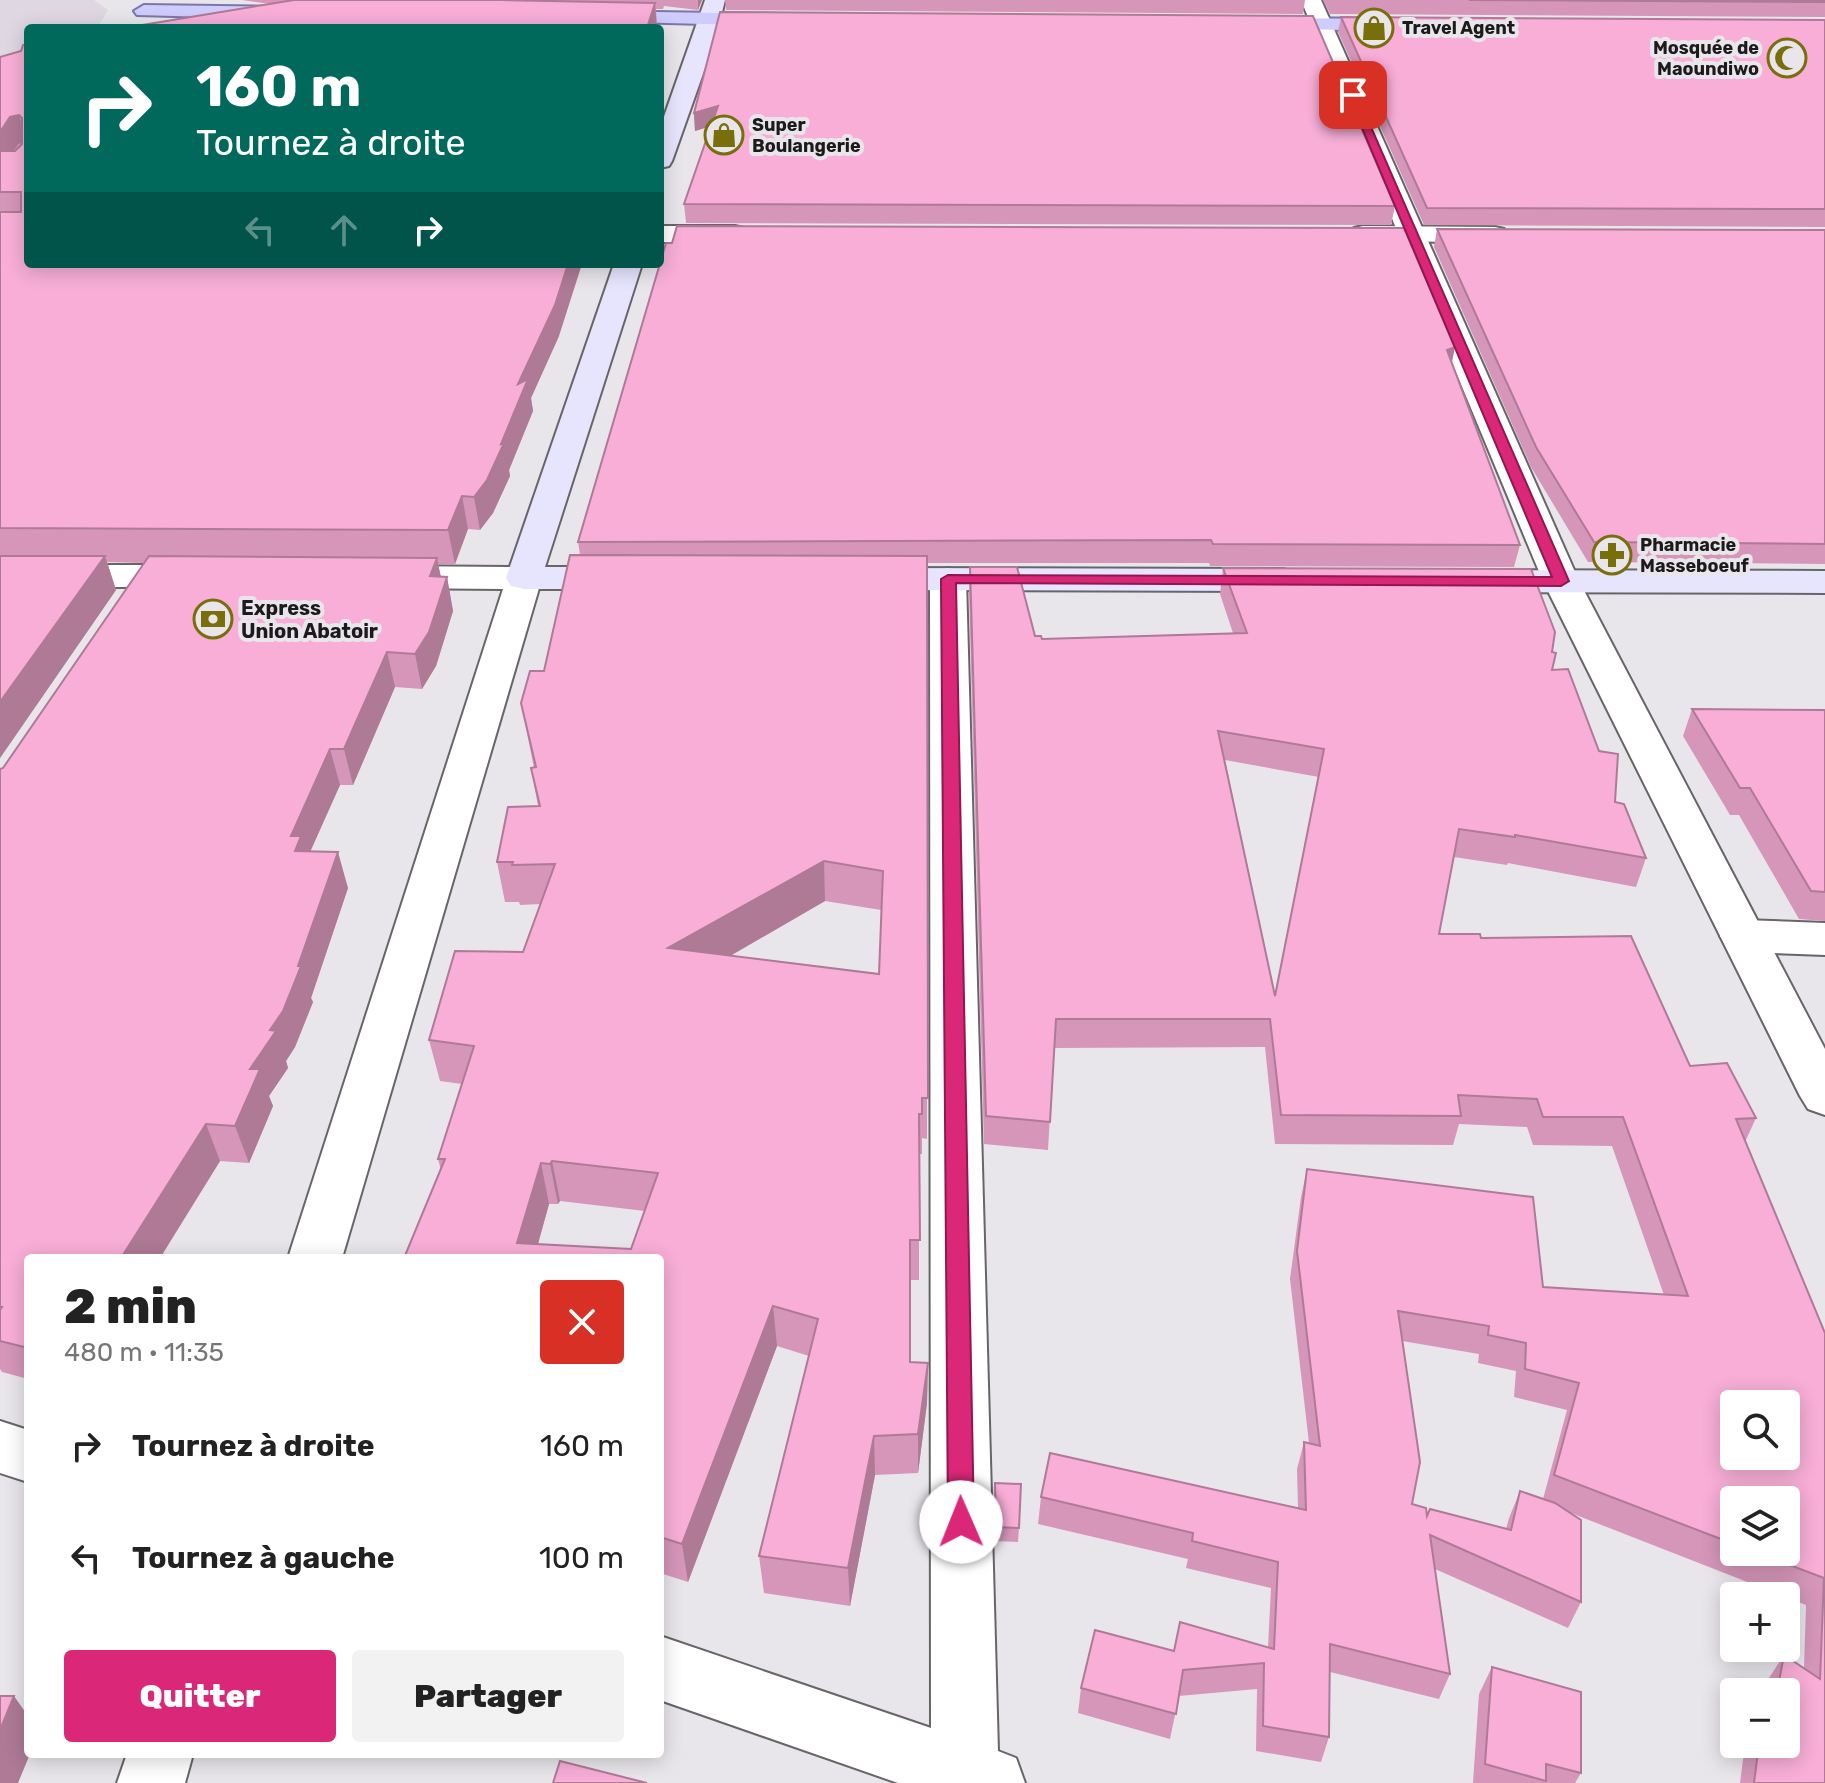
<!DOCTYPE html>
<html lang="fr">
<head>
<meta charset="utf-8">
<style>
  :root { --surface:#fff; --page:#f2f2f2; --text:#222; --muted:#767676; --accent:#db2777 }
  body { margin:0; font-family:Rubik,sans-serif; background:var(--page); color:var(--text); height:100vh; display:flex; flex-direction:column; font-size:30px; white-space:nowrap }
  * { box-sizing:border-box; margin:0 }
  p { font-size:26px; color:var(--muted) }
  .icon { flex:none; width:44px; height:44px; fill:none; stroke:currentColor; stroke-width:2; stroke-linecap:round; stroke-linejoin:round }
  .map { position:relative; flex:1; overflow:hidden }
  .side { position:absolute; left:24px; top:1254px; width:640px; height:504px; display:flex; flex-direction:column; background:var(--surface); border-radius:8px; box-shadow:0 4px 20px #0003 }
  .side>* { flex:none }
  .top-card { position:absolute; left:24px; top:24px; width:640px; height:244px; border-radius:8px; box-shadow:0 4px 20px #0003; background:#00695c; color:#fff; overflow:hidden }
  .buttons { position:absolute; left:1720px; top:1390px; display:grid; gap:16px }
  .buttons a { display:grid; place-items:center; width:80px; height:80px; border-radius:8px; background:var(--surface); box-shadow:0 4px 20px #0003; font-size:40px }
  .pin { position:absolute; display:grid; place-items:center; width:68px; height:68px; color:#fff; margin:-34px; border-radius:16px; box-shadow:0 4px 12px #0006 }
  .me { position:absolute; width:88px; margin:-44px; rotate:359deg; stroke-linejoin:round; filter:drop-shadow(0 0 6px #0008) }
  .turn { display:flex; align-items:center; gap:28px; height:168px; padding:0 40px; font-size:36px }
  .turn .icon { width:104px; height:104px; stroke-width:2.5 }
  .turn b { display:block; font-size:56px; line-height:68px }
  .lanes { display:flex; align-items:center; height:76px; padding:0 40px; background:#0003; justify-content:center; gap:40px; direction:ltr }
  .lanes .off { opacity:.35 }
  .round { display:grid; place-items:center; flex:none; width:84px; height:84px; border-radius:8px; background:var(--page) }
  .overview { display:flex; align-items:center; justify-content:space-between; height:136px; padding:0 40px }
  h1 { font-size:48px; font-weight:800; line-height:60px }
  .cta { display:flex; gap:16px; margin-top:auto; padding:16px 40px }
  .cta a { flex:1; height:92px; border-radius:8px; background:var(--accent); color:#fff; font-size:32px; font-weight:800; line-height:92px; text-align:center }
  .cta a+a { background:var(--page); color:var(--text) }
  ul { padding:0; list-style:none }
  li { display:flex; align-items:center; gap:24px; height:112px; padding:0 40px }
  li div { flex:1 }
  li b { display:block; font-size:30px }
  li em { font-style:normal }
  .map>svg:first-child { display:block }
</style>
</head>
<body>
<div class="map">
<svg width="1825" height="1783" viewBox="0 0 1825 1783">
  <rect width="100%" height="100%" fill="#e9e6eb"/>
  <path fill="#dfd7e2" d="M0,0h94l14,10 -11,18h-69v28l-28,9z"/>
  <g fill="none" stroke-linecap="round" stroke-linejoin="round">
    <g stroke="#686569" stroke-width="4">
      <g id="minor">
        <path d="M660,226h75l9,2 4,6 -4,6 -9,2h-75z"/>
        <path d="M1363,226l132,1 9,2 4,6 -4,6 -9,2 -141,-3 -4,-6 4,-6z"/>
        <path d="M0,565h194l13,3 5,8 -5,8 -13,3h-194z"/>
        <path d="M386,566l138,1 13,3 5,8 -200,680h-54l215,-669 -117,-1 -13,-3 -5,-8 5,-8z"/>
        <path d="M948,568l13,3 5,8 32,1172 18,7 9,25h-127l-238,-83v-64l271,92 -1,-1149 5,-8z"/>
        <path d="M1743,920l82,3v32l-82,-3 -16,-5 -7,-11 7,-11z"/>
        <path d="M0,1421l28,9v52l-28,-9z"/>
        <path d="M127,1754h66l-8,29h-68z"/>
      </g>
    </g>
    <g stroke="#686569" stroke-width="4">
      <path id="tertiary" d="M1301,0h20l258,581 246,468v66l-17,-6 -8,-13 -257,-515z"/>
    </g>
    <g stroke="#686569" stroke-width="4">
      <g id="secondary">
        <path d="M705,0h20l-9,37 -44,124 -3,5 -9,2v-40z"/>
        <path d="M614,264h28l-97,303h78l13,3 5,8 -5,8 -13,3h-99l-13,-3 -5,-8z"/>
        <path d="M867,568l416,1 13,3 5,8 -5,8 -13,3 -416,-1 -13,-3 -5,-8 5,-8z"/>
        <path d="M1475,570l350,1v22l-350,-1 -13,-3 -5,-8 5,-8z"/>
      </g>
    </g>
    <g stroke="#7b77ad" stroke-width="4">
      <g id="primary">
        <path d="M144,5l139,2 10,6 -10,6 -146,-4 -3,-4z"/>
        <path d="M595,11l184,3 10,6 -10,6 -191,-5 -3,-4 3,-4z"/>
        <path d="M1255,18l144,1 11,6 -11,6 -151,-3 -4,-4 4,-4z"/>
      </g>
    </g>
    <use href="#minor" fill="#fff" fill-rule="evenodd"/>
    <use href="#tertiary" fill="#fff" fill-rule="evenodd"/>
    <use href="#secondary" fill="#e7e5fe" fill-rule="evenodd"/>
    <use href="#primary" fill="#cecbfd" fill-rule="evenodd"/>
  </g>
  <g fill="#d596b9" fill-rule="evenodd">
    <path d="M242,0h460l-4,10 -34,-4 -1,3h-7l1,19h-533l147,-24z"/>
    <path d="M725,0h580l-2,14 -577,-4z"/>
    <path d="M1323,0h502v17l-495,-3z"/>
    <path d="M1341,17l484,3v207l-401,-2 -86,-193z"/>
    <path d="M21,51l7,213 531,72 -28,62 2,13 -24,59 1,6 -17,37 -13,17 -12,-1 -13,35h-17l3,13h6l6,34 -17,55 -14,23 -27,-2 -42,98h-13l-30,66 38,37 -37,110 2,4 -18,45 -9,14 2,7 -19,28 4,10 -24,57 -29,-2 -60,97h-132v121l-26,-7 -2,-3v-600l3,-1 141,-205 -37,-1 9,28 -116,168v-701z"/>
    <path d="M694,113l701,93 -4,19 -705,-2 -2,-19 28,-78 -17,5z"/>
    <path d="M1437,229l388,1v334l-237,-2 -57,-95 -97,-220z"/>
    <path d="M1452,362l68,183 -6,22 -304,-1 -1,-3h-282v576l-5,-1v16h-3v126h-9v82l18,1 -1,40 -9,70 -43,2 -25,131 -86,-13 -5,-37 50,-200 -32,-10 -89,236 -28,-9v-315h-256l37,-88 -3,-11 24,-75 -22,-3 -11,-41 94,-88 17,-48 -20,1 -1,-3h-14l-8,-40 41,-56 -7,-38h3l-13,-65 23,-32 36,-116 -2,-13zM825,901l56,9 -2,64 -149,-18zM560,1201l85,10 -14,38 -93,-5 11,-40h9z"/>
    <path d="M970,567l65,69 7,3 191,-6 -13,-39 3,-26 329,84v18l63,132 31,56 -10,29 -128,-24 -1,2 -53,-8 -15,77 42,4 209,128 66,52 -11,24 80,191v450h-85l5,-39h41v-52h-21l2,-11 17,-26 20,13 2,-63 -235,-92 10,89 -13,26 -133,-59 15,105 -11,25 -109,-27 -1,65 -8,25 -65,-11 1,-62 -78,7 -9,43 -92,-26 3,-25 93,-37 94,-4 3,-59 -85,-20 2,-9 -150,-35 3,-27 257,11 -1,-39 7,-27 5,1 -19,-164 11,-82 6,-28 236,118 121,8 -52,-149 -79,-1 -6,-18 -68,-3 -6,21 -178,-1 -10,-97 -211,1 -6,102 -64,-6 -15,-551zM1225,760l94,17 -44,219zM1402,1341l77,13 -1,9 38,8 -2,26 53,13 -24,89 -23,-8 -11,27 -3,11 -79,-13 -15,-12zM1734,1500l52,52h-52z"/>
    <path d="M1692,709l133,1v211l-26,-2 -60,-104h-9l-47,-79z"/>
    <path d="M995,1483l24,45 -1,14 -23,-1z"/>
    <path d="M1492,1667l89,106 -6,10h-102l6,-89z"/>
  </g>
  <g fill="#ae7a96">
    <path d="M698,0h4l-4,10z"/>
    <path d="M655,3l2,25h-10z"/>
    <path d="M718,106l2,17 -25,8 -1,-18z"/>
    <path d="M19,115l8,27 -9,2 -18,29v-41l10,-15z"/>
    <path d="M568,264h14l-23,72 -28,62 2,13 -24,59 1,6 -17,37 -13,17 -6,-33 27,-53 17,-60z"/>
    <path d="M1455,347l-4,20 -4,-17z"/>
    <path d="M462,496l6,33 -13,35 -7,-34z"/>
    <path d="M105,556l11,34 -116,168v-56z"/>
    <path d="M437,558l6,30 4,-11 6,34 -17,55 -14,23 -7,-35 15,-78z"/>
    <path d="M387,652l8,35 -42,98 -9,-36z"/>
    <path d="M330,749l10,36 -33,74 -1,28 -15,-51z"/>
    <path d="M338,852l10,36 -37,110 2,4 -18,45 -9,14 2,7 -19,28 4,10 -24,57 -14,-37 15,-57 20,-39 28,-64z"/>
    <path d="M824,861l1,40 -152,88 -5,-41z"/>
    <path d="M206,1124l14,37 -60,97h-39z"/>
    <path d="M552,1161l8,40 -2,3 -8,-40z"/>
    <path d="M541,1163l8,41 -15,54 -17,-15z"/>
    <path d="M773,1306l4,40 -89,236 -6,-38z"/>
    <path d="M928,1363l-1,40 -9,70v-39z"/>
    <path d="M874,1436l1,39 -25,131 -2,-38z"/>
    <path d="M14,1696l14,20v38h2l-12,29h-18v-53z"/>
  </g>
  <g fill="#f8aed7" stroke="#ae7a96" stroke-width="2" fill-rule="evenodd">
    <path d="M294,0h206l155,3 -8,25h-523z"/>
    <path d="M1469,0h356v2z"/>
    <path d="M720,12l593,4 82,190 -711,-2 34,-98 -24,7z"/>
    <path d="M1341,17l484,3v189l-398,-1z"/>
    <path d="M28,44v220h540l-13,41 -37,79 10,-5 -27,65 3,-1 -17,37 -13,17 -12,-1 -14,34 -448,-2v-316h21v-20h-21v-41h15l7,-7v-26l-3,-3 -9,2 -10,15v-75l21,-6 2,-6z"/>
    <path d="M677,226l727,2 51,119 -8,3 73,195 -307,-1 -2,-4 -633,2 88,-299h6z"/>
    <path d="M1437,229l388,1v314l-231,-2 -58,-95z"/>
    <path d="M570,555l357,1 1,542h-6v16h-3l1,126h-10v122l18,1 -10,71 -44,2 -26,132 -89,-12 59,-237 -45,-13 -91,238 -22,-7v-279h-256l41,-99h-7l36,-113 -45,-6 26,-89 68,1 32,-88 -43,1 1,-3h-16l11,-55 32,-1 -9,-38 5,-1 -15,-64 9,-32h14zM824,861l59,10 -4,103 -211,-26zM552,1161l106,12 -27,76 -114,-6 24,-80 9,1z"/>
    <path d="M0,556h105l-105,146z"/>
    <path d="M149,556l288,2 -7,18 17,1 -18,55 -14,22 -28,-2 -43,97h-14l-39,87h10l-6,15 43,1 -40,114h3l-18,45 -13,19 6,1 -26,38h10l-25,57 -29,-2 -85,134h-93v90l-28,-7v-31l2,-3h-2v-538l3,-1z"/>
    <path d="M970,567h47l18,69h6l1,3 205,-6 -24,-65 308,1 24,63 -3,20 4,1 -4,17 16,-1 31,82 19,3 -3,48 9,2 22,54 -131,-23v2l-56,-8 -20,105h41l1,4 150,-2 59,130 37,-3 29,55 -20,1 89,214v450h-71l5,-39h27v-52h-9l7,-37 36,24 4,-101 -69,-26h31v-52h-52v44l-180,-69 25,-92 -54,-14 1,-26 -38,-8 1,-9 -91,-15 22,151 -8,42 14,4 1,8 3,-7 81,21 9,-39 35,12 26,17v82l-151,-67 20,139 -120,-30 -1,93 -66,-11 1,-63 -81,7 -7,44 -95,-26 14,-58 79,21 6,-29 94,27 4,-87 -86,-21 1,-8 -152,-36 9,-44 256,57 -2,-68 16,4 -23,-195 10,-82 226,28 10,90 145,9 -65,-179h-80l-6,-18 -79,-4 3,21 -180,-1 -11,-96h-214l-6,103 -64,-6zM1218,731l106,18 -49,247zM1734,1404h52v52h-52z"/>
    <path d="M1692,709l133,1v182l-14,-1 -61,-103h-10z"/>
    <path d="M995,1483l26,1 -2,44 -23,-1z"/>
    <path d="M1492,1667l89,25v81l-35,-9v17l-61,-17z"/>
    <path d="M0,1696h14l-14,34z"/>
    <path d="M560,1761l87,22h-94z"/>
  </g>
  <path fill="#db2777" stroke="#8e194d" stroke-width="2" d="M1353,92l4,3 212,486 -8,5 -605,-3 18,939 -4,8 -9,4 -9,-4 -4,-8 -7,-943 7,-4 604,2 -204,-482z"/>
  <defs>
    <g id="shop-ring" transform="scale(2)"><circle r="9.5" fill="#e9e6eb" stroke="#786e0a" stroke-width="1.5"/><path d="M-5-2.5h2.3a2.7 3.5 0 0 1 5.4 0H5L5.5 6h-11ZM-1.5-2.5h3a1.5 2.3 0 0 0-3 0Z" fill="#786e0a"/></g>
    <g id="mosque-ring" transform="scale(2)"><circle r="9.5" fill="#e9e6eb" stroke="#786e0a" stroke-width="1.5"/><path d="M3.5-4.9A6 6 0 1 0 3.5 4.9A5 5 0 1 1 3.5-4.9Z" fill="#786e0a"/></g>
    <g id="pharmacy-ring" transform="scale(2)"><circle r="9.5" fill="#e9e6eb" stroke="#786e0a" stroke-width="1.5"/><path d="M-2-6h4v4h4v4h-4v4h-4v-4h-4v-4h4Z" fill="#786e0a"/></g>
    <g id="bank-ring" transform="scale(2)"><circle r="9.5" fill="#e9e6eb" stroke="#786e0a" stroke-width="1.5"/><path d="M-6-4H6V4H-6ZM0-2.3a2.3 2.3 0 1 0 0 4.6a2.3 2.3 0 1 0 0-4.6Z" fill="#786e0a"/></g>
  </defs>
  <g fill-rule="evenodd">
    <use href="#shop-ring" x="1374" y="28"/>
    <use href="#mosque-ring" x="1787" y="58"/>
    <use href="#shop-ring" x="724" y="135"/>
    <use href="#pharmacy-ring" x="1612" y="555"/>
    <use href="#bank-ring" x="213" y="619"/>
  </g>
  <g text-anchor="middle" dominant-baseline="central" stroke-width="8" stroke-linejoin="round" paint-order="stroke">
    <g font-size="18" font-weight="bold" fill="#1c1b1c" stroke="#e9e6eb" text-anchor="start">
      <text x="1402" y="28">Travel Agent</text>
      <text x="1759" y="48" text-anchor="end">Mosquée de<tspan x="1759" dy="21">Maoundiwo</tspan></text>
      <text x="752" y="125">Super<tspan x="752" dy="21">Boulangerie</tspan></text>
      <text x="1640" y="545">Pharmacie<tspan x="1640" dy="21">Masseboeuf</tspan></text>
    </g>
    <g font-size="20" font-weight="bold" fill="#1c1b1c" stroke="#e9e6eb" text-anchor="start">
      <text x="241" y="608">Express<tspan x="241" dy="23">Union Abatoir</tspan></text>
    </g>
  </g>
</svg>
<div class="buttons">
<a><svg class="icon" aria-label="search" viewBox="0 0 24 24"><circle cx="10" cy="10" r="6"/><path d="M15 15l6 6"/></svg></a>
<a><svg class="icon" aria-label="layers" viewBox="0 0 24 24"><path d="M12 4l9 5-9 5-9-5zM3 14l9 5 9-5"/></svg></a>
<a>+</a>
<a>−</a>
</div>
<div class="pin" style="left:1353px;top:95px;background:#d93025"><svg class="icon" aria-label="arrive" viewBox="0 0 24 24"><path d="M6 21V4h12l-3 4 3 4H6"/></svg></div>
<svg class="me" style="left:961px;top:1522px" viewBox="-20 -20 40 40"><circle r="19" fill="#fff"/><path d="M0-13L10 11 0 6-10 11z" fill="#db2777"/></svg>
<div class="top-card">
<div class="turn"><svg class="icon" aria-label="right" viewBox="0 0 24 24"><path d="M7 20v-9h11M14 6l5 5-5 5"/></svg><div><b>160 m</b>Tournez à droite</div></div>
<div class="lanes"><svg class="icon off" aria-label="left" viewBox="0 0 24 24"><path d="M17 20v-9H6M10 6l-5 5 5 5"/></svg><svg class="icon off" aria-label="ahead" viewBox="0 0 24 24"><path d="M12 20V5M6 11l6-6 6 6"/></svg><svg class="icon" aria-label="right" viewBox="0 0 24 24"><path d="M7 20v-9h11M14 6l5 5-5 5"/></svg></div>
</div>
<section class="side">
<div class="overview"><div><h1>2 min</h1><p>480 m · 11:35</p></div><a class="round" style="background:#d93025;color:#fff"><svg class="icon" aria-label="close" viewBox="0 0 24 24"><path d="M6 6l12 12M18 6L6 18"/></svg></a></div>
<ul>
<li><svg class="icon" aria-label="right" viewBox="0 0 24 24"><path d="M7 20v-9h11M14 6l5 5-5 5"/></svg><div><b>Tournez à droite</b></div><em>160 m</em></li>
<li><svg class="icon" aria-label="left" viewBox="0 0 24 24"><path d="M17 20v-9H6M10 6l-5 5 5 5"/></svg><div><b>Tournez à gauche</b></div><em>100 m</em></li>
</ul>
<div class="cta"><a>Quitter</a><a>Partager</a></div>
</section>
</div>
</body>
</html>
